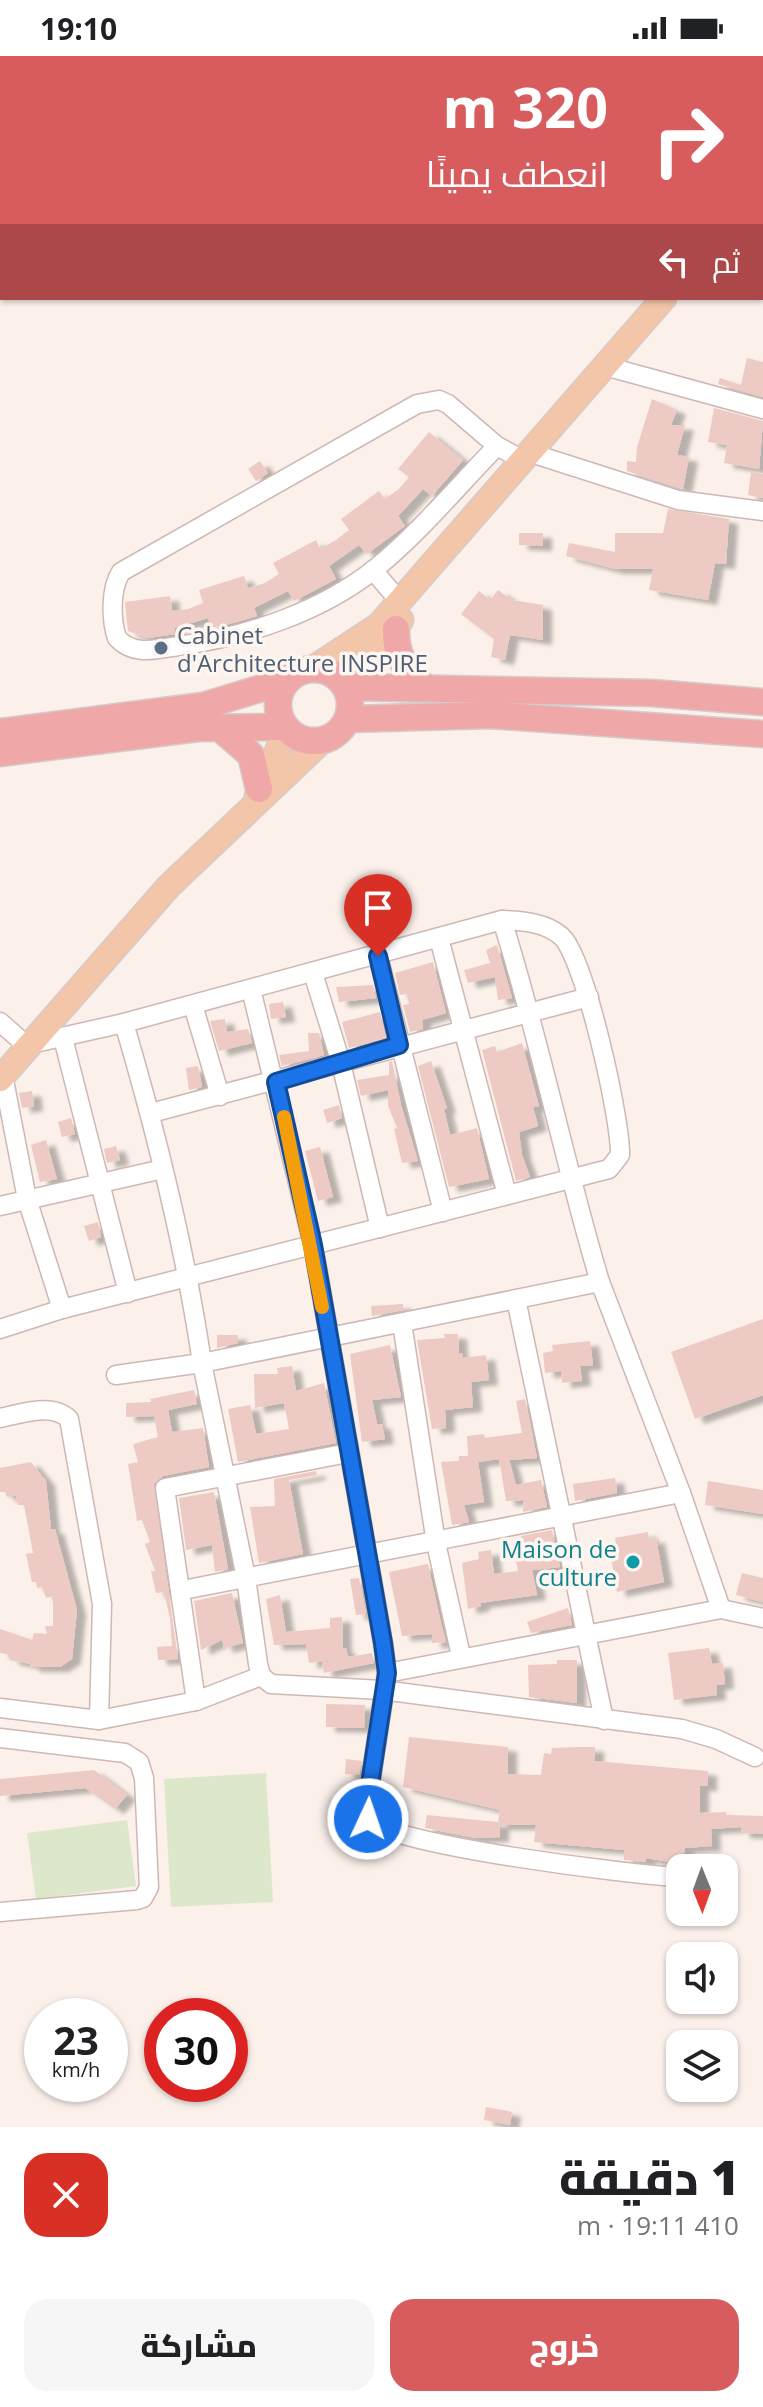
<!DOCTYPE html>
<html lang="ar">
<head>
<meta charset="utf-8">
<style>
  :root { --surface:#fff; --page:#f6f6f6; --text:#202124; --muted:#757577; --accent:#d85b5d }
  body { margin:0; font-family:"Open Sans",Cairo,sans-serif; background:var(--page); color:var(--text); direction:rtl; height:100vh; display:flex; flex-direction:column; font-size:30px; white-space:nowrap }
  * { box-sizing:border-box; margin:0 }
  p { font-size:26px; color:var(--muted) }
  .icon { flex:none; width:44px; height:44px; fill:none; stroke:currentColor; stroke-width:2; stroke-linecap:round; stroke-linejoin:round }
  .map { position:relative; height:2071px; overflow:hidden; direction:ltr }
  .details { display:flex; flex-direction:column; background:var(--surface); flex:1 }
  .details>* { flex:none }
  .top-card { position:absolute; left:0px; top:0px; width:764px; height:244px; box-shadow:0 2px 6px #0004; direction:rtl; background:#d85b5d; color:#fff; overflow:hidden }
  .needle { width:52px; rotate:179deg }
  .fabs { position:absolute; left:666px; top:1798px; display:grid; gap:16px }
  .fabs a { display:grid; place-items:center; width:72px; height:72px; border-radius:16px; background:var(--surface); box-shadow:0 2px 6px #0004; font-size:40px }
  .speed { position:absolute; left:24px; top:1942px; display:flex; gap:16px; font-size:40px; font-weight:700; text-align:center }
  .speed>* { display:grid; place-content:center; width:104px; height:104px; border-radius:50%; background:var(--surface); box-shadow:0 2px 6px #0004; line-height:1 }
  .speed small { font-size:20px; font-weight:400 }
  .speed .limit { border:12px solid #d22; background:#fff; color:#111 }
  .pin { position:absolute; display:grid; place-items:center; width:68px; height:68px; color:#fff; margin:-82px -34px; border-radius:50% 50% 50% 0; rotate:-45deg; box-shadow:0 0 8px #0007 }
  .pin .icon { rotate:45deg }
  .me { position:absolute; width:88px; margin:-44px; rotate:3deg; stroke-linejoin:round; filter:drop-shadow(0 0 6px #0008) }
  .turn { display:flex; align-items:center; gap:28px; height:168px; padding:0 24px; font-size:36px }
  .turn .icon { width:104px; height:104px; stroke-width:2.5 }
  .turn b { display:block; font-size:56px; line-height:68px }
  .then { display:flex; align-items:center; height:76px; padding:0 24px; background:#0003; gap:16px; font-size:30px }
  .round { display:grid; place-items:center; flex:none; width:84px; height:84px; border-radius:24px; background:var(--page) }
  .overview { display:flex; align-items:center; justify-content:space-between; height:136px; padding:0 24px }
  h1 { font-size:48px; font-weight:800; line-height:60px }
  .cta { display:flex; gap:16px; margin-top:auto; padding:16px 24px }
  .cta a { flex:1; height:92px; border-radius:24px; background:var(--accent); color:#fff; font-size:32px; font-weight:800; line-height:92px; text-align:center }
  .cta a+a { background:var(--page); color:var(--text) }
  .status { display:flex; justify-content:space-between; align-items:center; height:56px; padding:0 40px; background:var(--surface); direction:ltr }
  .status svg { height:22px; fill:currentColor }
  .map>svg:first-child { display:block }
</style>
</head>
<body>
<div class="status"><b>19:10</b><svg viewBox="0 0 49 12"><path d="M0 12V9h3v3zM5 12V6h3v6zM10 12V3h3v9zM15 12V0h3v12zM26 1h20v11H26zM47 4h2v5h-2z"/></svg></div>
<div class="map">
<svg width="763" height="2071" viewBox="0 0 763 2071">
  <defs>
    <filter id="shadow"><feDropShadow dx="9" dy="5" stdDeviation="2" flood-color="#0004"/></filter>
  </defs>
  <rect width="100%" height="100%" fill="#fbf0ea"/>
  <g fill="#dde7c9">
    <path d="M266,1717l7,129 -102,5 -7,-128z"/>
    <path d="M127,1764l9,66 -100,13 -9,-66z"/>
  </g>
  <g fill="#eecac4" filter="url(#shadow)">
    <path d="M747,302l16,4v35l-45,-13 2,-6 21,7z"/>
    <path d="M652,343l25,11 -6,15h14l-8,30 12,2 -6,32 -56,-18v-10l9,1 1,-15z"/>
    <path d="M714,352l49,13 -4,48 -35,-6 3,-18 -19,-3z"/>
    <path d="M429,376l34,28 -31,36 -9,-7 -25,27 7,10 -3,2 -35,26 -8,-9 -30,21 7,13 -42,22 -6,-10 -34,17 3,8 -24,7 -22,5 -3,-10 -34,10 1,6 -27,4 -20,-7 -3,-29 45,-6 2,15 16,-2 15,-6 -4,-13 45,-14 4,12 17,-5 14,-9 -6,-11 43,-23 4,9 16,-9 13,-10 -8,-11 38,-28 6,8 14,-10 10,-12 -11,-8z"/>
    <path d="M260,405l8,12 -12,8 -8,-12z"/>
    <path d="M751,416l12,2v24l-15,-3z"/>
    <path d="M668,453l61,10 -3,45 -11,-1 -7,37 -59,-10 4,-21h-38l-49,-13 3,-13 46,9v-19h48z"/>
    <path d="M519,477h24v13l-24,-1z"/>
    <path d="M498,534l14,10 31,5v35l-33,-5 -5,25 -14,-3 3,-18 -33,-25 18,-23 11,9z"/>
    <path d="M497,889l15,53 -14,2 -3,-23 -27,6 -4,-13 26,-7 -4,-13z"/>
    <path d="M433,906l13,51 -24,7 1,9 -13,3 -7,-27 6,-1 -2,-10 -7,1 -5,-22z"/>
    <path d="M373,929l3,13 -37,4 -3,-15z"/>
    <path d="M283,946l3,15 -15,2 -2,-15z"/>
    <path d="M380,956l6,26 -37,10 -7,-26z"/>
    <path d="M225,963l2,13 21,-3 4,14 -33,8 -9,-30z"/>
    <path d="M308,977h11l5,22 -42,11 -3,-11 30,-4z"/>
    <path d="M522,987l17,63 -6,1 5,19 -19,6 3,23 8,22 -14,4 -34,-131 13,-4 2,6z"/>
    <path d="M392,1005l9,44 17,56 -16,2 -8,-34 3,-1 -9,-22v-16l-27,6 -4,-16 32,-5v-13z"/>
    <path d="M431,1005l16,47 -3,1 6,26 27,-7 12,51 -40,8 -31,-121z"/>
    <path d="M198,1010l4,21 -13,3 -3,-22z"/>
    <path d="M32,1035l2,15 -12,2 -3,-15z"/>
    <path d="M339,1049l3,13 -15,5 -4,-13z"/>
    <path d="M71,1062l4,16 -13,3 -4,-15z"/>
    <path d="M46,1084l11,39 -17,3 -9,-37z"/>
    <path d="M116,1090l4,14 -13,3 -3,-14z"/>
    <path d="M320,1091l13,50 -15,4 -13,-50z"/>
    <path d="M98,1166l3,15 -12,4 -5,-15z"/>
    <path d="M403,1248v6l-31,6 -1,-10z"/>
    <path d="M763,1263v76l-68,24 -24,-67z"/>
    <path d="M444,1278h14l1,20 3,-1 1,5 23,-3 3,25 -18,2 2,25 -28,3 1,18 -14,1 -15,-89 28,-2z"/>
    <path d="M217,1279h21v8l-21,5z"/>
    <path d="M590,1285l3,24 -13,1 2,15 -20,2 -1,-12 -16,2 -2,-20 10,-2 -1,-6z"/>
    <path d="M390,1289l11,52 -29,3 5,24h5l3,15 -23,3 -12,-88z"/>
    <path d="M292,1310l4,25 28,-8 12,60 -98,19 -10,-53 22,-4 6,29 33,-5 -5,-26 -29,5 -1,-34h24l-1,-6z"/>
    <path d="M194,1334l3,14 -29,6 4,22 31,-4 6,39 -46,9 -9,8 24,175 -20,1 -1,-13 15,-1 -2,-27 -6,-27 -8,1 -5,-22h4l-10,-27 5,-2 -8,-22 -5,1 -9,-57 10,-2 -5,-18 25,-7 -4,-21 -28,1v-14l25,-1 -1,-3z"/>
    <path d="M525,1343l12,59 -28,2 7,25 25,-5 6,27 -24,5 1,-12 -18,1 -7,-42 -21,3 6,40 -20,3 5,17 -17,3 -11,-63 18,-1v-5h9l-1,-20 17,-2 1,4 37,-5 -6,-32z"/>
    <path d="M31,1406l15,19 5,48h4l22,81 -5,49 -12,8h-30l1,-3 -21,-4v-5l-10,-2v-24l32,11 2,-7 13,1 -2,-8h8v-30l-7,2 -4,-11 -5,1 -1,-6h-4l-6,-28 7,-1 -9,-48h-6l-2,-10 -9,2 -2,-5h-5v-24z"/>
    <path d="M316,1415l1,4 -28,5 14,74 -44,9 -9,-56 25,-1 -1,-27z"/>
    <path d="M615,1422l2,15 -42,8 -2,-17z"/>
    <path d="M708,1425l55,9v24l-58,-9z"/>
    <path d="M214,1436l14,77 -13,3 -3,-27 -26,5 -7,-52z"/>
    <path d="M552,1474l8,37 -28,3 5,25 -57,8 1,3 -13,3 -6,-46 17,-4 -1,-7 13,-2 3,24 24,-3 -5,-27 7,-1 1,-7z"/>
    <path d="M648,1476l1,7 7,-1 8,44 -47,10 -8,-46 7,-1 -1,-7z"/>
    <path d="M428,1508l13,59 5,19 -14,1v-9l-30,2 -13,-64z"/>
    <path d="M742,1517l21,5v24l-27,-7z"/>
    <path d="M359,1522l7,36 -10,1 -6,-36z"/>
    <path d="M232,1537l11,50 -19,5 -2,-8 -21,10 -7,-49z"/>
    <path d="M280,1539l6,37 44,-4v-10l12,-1 1,32 3,-1 2,9 24,-4 2,10 -50,10 -2,-10 14,-3 -27,3 -3,-19 -32,1 -8,-46z"/>
    <path d="M568,1552l4,17 -41,8 -4,-11z"/>
    <path d="M709,1592l3,16 11,-1 2,21 -9,1 1,10 -43,5 -6,-47z"/>
    <path d="M557,1604h20v43l-48,-6 -1,-32 29,-1z"/>
    <path d="M326,1648l39,1 -1,23 -38,-1z"/>
    <path d="M409,1681l99,10v27l33,1 3,-22 7,1 1,-6 24,-1h19v14l113,10v15h-8v27l26,-1v3l37,1v18l-22,-1v-6l-30,2 1,17 -27,2 -3,16 -36,-6v4l-22,-2v-10l-90,-8 2,-17h-36v12l-24,1 -51,-10 2,-13 71,7 2,-12 -97,-23z"/>
    <path d="M346,1703l16,2 -3,14 -14,-1z"/>
    <path d="M94,1714l33,25 -12,14 -30,-21 -85,8v-17z"/>
    <path d="M348,1741l8,1v32l-14,-3z"/>
    <path d="M486,2051l26,5 -2,13 -26,-5z"/>
  </g>
  <g fill="none" stroke-linecap="round" stroke-linejoin="round">
    <g stroke="#ceb8b3" stroke-width="21">
      <g id="minor">
        <path d="M762,224h1"/>
        <path d="M605,310l158,43"/>
        <path d="M497,390c-39,40 -77,86 -121,122 -52,42 -124,67 -191,77 -24,3 -50,13 -68,-7 -6,-18 -7,-49 4,-66l296,-168 22,-4 9,4 49,42 28,15"/>
        <path d="M531,397l147,47 85,11"/>
        <path d="M373,514l27,32"/>
        <path d="M502,864c38,120 62,242 98,362"/>
        <path d="M439,882l68,257"/>
        <path d="M378,900l65,256"/>
        <path d="M313,917l28,90 39,165"/>
        <path d="M251,933l62,256 70,398 4,30 -20,131 1,15c15,25 271,57 312,58"/>
        <path d="M193,949l27,91"/>
        <path d="M0,966l26,23 98,-22c33,112 61,224 78,340l398,-81 81,211 40,116"/>
        <path d="M63,982l65,255"/>
        <path d="M3,1019l24,124 35,110"/>
        <path d="M151,1057l438,-116"/>
        <path d="M0,1150l163,-37"/>
        <path d="M516,1243l88,421"/>
        <path d="M402,1267l34,220 25,113"/>
        <path d="M0,1273l62,-20 547,-140 11,-14c1,-35 -35,-198 -59,-219 -16,-14 -39,-15 -59,-16l-378,103"/>
        <path d="M116,1319l86,-12 44,215 12,86 3,12 10,8 111,6 300,39 34,10 39,18"/>
        <path d="M0,1362c20,-4 52,-16 69,1l33,185 -3,116 -99,-12"/>
        <path d="M183,1534l498,-97"/>
        <path d="M387,1617l334,-64 42,9"/>
        <path d="M196,1645l-31,-213 183,-35"/>
        <path d="M99,1664l97,-19 65,-25"/>
        <path d="M0,1682l125,15 14,9 5,16 5,109 -6,11 -6,2 -137,12"/>
      </g>
    </g>
    <g stroke="#d5cbca" stroke-width="27">
      <g id="major">
        <path d="M762,136l1,-1"/>
        <path d="M312,613l67,-44 285,-327"/>
        <path d="M344,628l21,-14 36,-50"/>
        <path d="M257,740l30,-67"/>
        <path d="M0,1023l169,-193 153,-145"/>
      </g>
    </g>
    <g stroke="#d5cbca" stroke-width="29">
      <g id="highway">
        <path d="M396,573c-1,24 9,43 29,58"/>
        <circle cx="314" cy="649" r="36"/>
        <path d="M346,631l306,6 111,9"/>
        <path d="M348,663l142,-4 273,19"/>
        <path d="M219,671l32,28 8,34"/>
        <path d="M0,676l203,-26 85,-26"/>
        <path d="M0,697l198,-25 87,-1"/>
      </g>
    </g>
    <use href="#minor" stroke="#fff" stroke-width="18"/>
    <use href="#major" stroke="#f3c5a9" stroke-width="24"/>
    <use href="#highway" stroke="#efa8a7" stroke-width="26"/>
  </g>
  <g fill="none" stroke-linecap="round" stroke-linejoin="round">
    <g stroke="#114b97" stroke-width="20">
      <path id="route" d="M368,1763l-1,-15 20,-131 -4,-30 -70,-398 -37,-163 123,-37 -21,-89"/>
    </g>
    <use href="#route" stroke="#1a73e8" stroke-width="14"/>
    <path stroke="#f59e0b" stroke-width="14" d="M284,1061l38,190"/>
  </g>
  <circle fill="#5c6f8a" stroke="#fdf5f0" stroke-width="3" cx="161" cy="592" r="8"/>
  <circle fill="#0f9aa8" stroke="#fdf5f0" stroke-width="3" cx="633" cy="1506" r="8"/>
  <g text-anchor="middle" dominant-baseline="central" stroke-width="7" stroke-linejoin="round" paint-order="stroke">
    <g font-size="24" fill="#4e5e75" stroke="#fdf5f0" text-anchor="start">
      <text x="177" y="578">Cabinet<tspan x="177" dy="28">d'Architecture INSPIRE</tspan></text>
    </g>
    <g font-size="24" fill="#0d838f" stroke="#fdf5f0" text-anchor="end">
      <text x="617" y="1492">Maison de<tspan x="617" dy="28">culture</tspan></text>
    </g>
  </g>
</svg>
<div class="fabs">
<a><svg class="needle" viewBox="-14 -14 28 28"><path d="M0-13l5 13h-10z" fill="#e53935"/><path d="M0 13l5-13h-10z" fill="#757577"/></svg></a>
<a><svg class="icon" aria-label="sound" viewBox="0 0 24 24"><path d="M4 9h4l5-4v14l-5-4H4zM17 9q2 3 0 6"/></svg></a>
<a><svg class="icon" aria-label="layers" viewBox="0 0 24 24"><path d="M12 4l9 5-9 5-9-5zM3 14l9 5 9-5"/></svg></a>
</div>
<div class="speed"><div>23<small>km/h</small></div><div class="limit">30</div></div>
<div class="pin" style="left:378px;top:900px;background:#d93025"><svg class="icon" aria-label="arrive" viewBox="0 0 24 24"><path d="M6 21V4h12l-3 4 3 4H6"/></svg></div>
<svg class="me" style="left:368px;top:1763px" viewBox="-20 -20 40 40"><circle r="17" fill="#1a73e8" stroke="#fff" stroke-width="3"/><path d="M0-11L8 9 0 5-8 9z" fill="#fff"/></svg>
<div class="top-card">
<div class="turn"><svg class="icon" aria-label="right" viewBox="0 0 24 24"><path d="M7 20v-9h11M14 6l5 5-5 5"/></svg><div><b>320 m</b>انعطف يمينًا</div></div>
<div class="then">ثم<svg class="icon" aria-label="left" viewBox="0 0 24 24"><path d="M17 20v-9H6M10 6l-5 5 5 5"/></svg></div>
</div>
</div>
<section class="details">
<div class="overview"><div><h1>1 دقيقة</h1><p>410 m · 19:11</p></div><a class="round" style="background:#d93025;color:#fff"><svg class="icon" aria-label="close" viewBox="0 0 24 24"><path d="M6 6l12 12M18 6L6 18"/></svg></a></div>
<div class="cta"><a>خروج</a><a>مشاركة</a></div>
</section>
</body>
</html>
